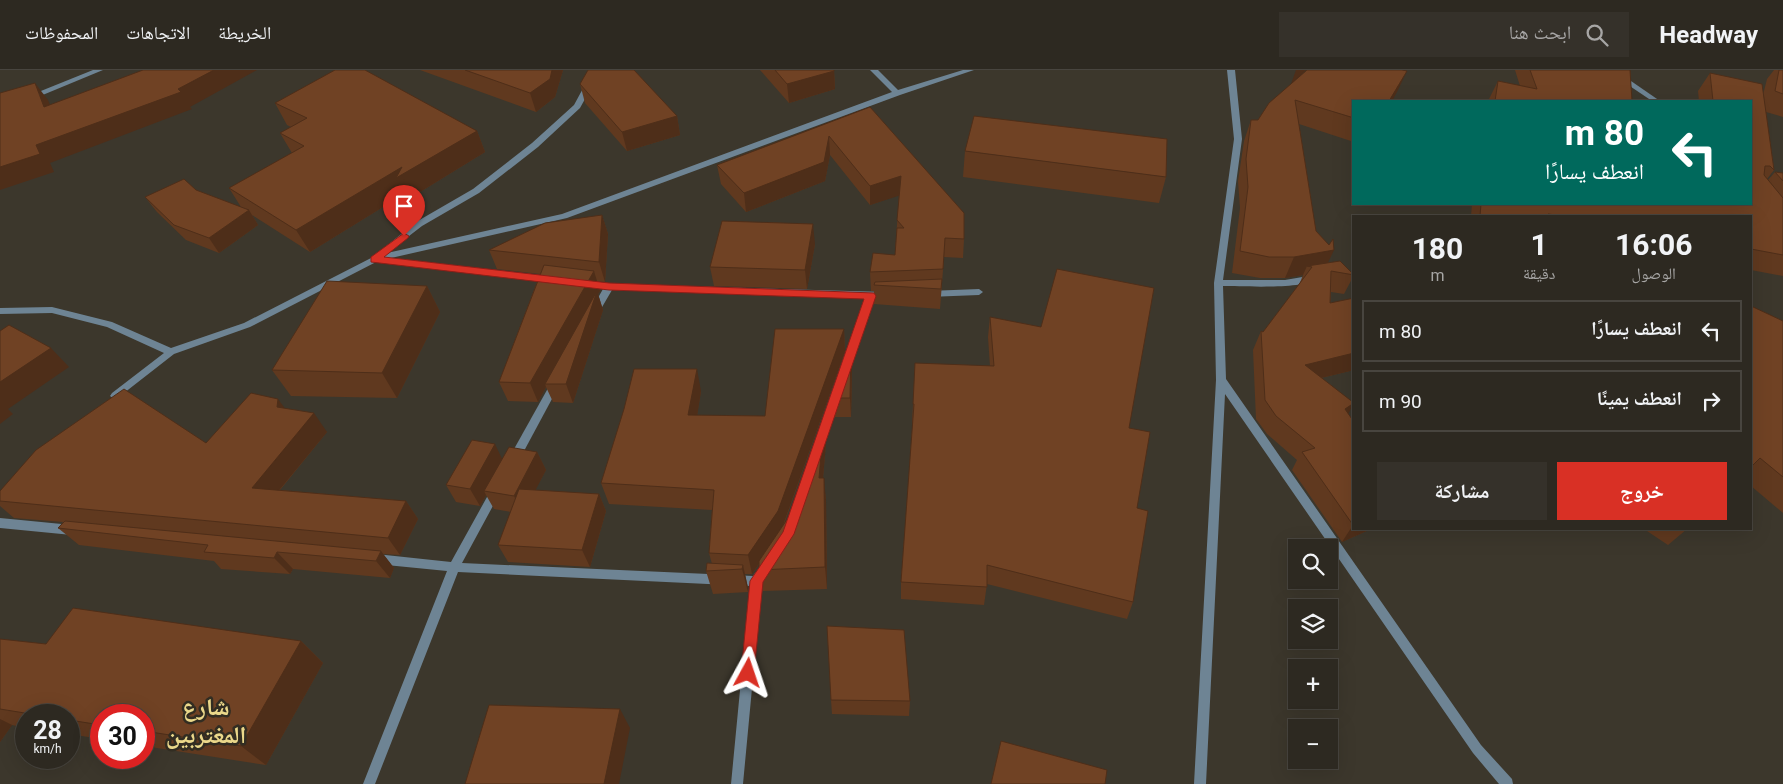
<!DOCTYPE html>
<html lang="ar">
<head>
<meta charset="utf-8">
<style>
  :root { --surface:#2d2921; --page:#35312a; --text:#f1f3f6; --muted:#a7a6a5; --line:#48453f; --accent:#d93025 }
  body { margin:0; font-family:Roboto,"Noto Naskh Arabic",sans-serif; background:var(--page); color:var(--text); direction:rtl; height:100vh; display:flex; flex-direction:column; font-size:19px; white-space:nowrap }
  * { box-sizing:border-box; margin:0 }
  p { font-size:16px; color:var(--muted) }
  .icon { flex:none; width:28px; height:28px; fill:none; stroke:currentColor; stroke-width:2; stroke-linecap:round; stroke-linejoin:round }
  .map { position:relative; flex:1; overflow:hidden; direction:ltr }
  .panel { position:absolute; left:1352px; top:145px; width:400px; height:315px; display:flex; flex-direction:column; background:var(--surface); border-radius:0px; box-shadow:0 5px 20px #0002,0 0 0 1px var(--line); direction:rtl }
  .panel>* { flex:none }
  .guide { position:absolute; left:1352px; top:30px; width:400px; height:105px; border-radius:0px; box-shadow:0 5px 20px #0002,0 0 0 1px var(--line); direction:rtl; background:#00695c; color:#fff; overflow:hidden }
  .buttons { position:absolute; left:1288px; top:469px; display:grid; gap:10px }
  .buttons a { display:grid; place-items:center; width:50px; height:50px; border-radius:0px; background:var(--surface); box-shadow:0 5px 20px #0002,0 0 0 1px var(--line); font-size:25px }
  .speed { position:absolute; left:15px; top:634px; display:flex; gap:10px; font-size:25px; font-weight:700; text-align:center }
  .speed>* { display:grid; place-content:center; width:65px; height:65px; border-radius:50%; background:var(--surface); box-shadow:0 5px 20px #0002,0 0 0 1px var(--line); line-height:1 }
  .speed small { font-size:12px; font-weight:400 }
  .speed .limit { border:8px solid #d22; background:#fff; color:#111 }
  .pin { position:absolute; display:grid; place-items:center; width:42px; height:42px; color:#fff; margin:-51px -21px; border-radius:50% 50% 50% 0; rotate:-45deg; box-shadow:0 0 5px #0007 }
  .pin .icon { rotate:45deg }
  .me { position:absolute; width:55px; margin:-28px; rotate:5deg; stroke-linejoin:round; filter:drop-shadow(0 0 4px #0008) }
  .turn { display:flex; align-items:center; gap:18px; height:105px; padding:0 25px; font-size:22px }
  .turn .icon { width:65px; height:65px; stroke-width:2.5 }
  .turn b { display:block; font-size:35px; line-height:42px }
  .eta { display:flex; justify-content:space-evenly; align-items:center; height:85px; text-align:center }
  .eta b { font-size:30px; font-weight:700; line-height:35px }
  .action { display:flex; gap:10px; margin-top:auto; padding:10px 25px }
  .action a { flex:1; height:58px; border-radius:0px; background:var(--accent); color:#fff; font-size:20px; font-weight:700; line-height:58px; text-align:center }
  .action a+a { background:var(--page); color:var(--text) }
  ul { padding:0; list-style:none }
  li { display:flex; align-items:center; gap:15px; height:62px; margin:0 10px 8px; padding:0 15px; border:2px solid var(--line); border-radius:0px }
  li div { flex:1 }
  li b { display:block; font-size:19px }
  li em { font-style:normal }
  header { display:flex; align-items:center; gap:30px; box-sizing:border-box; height:70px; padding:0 25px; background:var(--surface); border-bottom:1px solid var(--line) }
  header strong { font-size:24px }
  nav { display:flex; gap:28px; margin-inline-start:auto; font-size:18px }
  .search { width:350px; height:45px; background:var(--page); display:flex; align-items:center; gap:12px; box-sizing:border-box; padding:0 18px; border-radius:0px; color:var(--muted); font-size:19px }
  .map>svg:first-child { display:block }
</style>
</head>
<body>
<header>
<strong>Headway</strong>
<div class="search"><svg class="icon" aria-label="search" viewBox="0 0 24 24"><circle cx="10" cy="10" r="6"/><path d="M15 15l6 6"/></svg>ابحث هنا</div>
<nav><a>الخريطة</a><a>الاتجاهات</a><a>المحفوظات</a></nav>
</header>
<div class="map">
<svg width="1783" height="714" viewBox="0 0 1783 714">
  <rect width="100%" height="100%" fill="#3c372c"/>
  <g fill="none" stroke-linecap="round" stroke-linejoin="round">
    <g fill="#6e8494" fill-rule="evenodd">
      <path d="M93,0h10l-70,29 -7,-2z"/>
      <path d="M593,0h8l-21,38 -42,39 -59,46 -57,33 -35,27 175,-39 330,-122 -22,-22h8l20,20 65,-20h11l-74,25 -333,123 -176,40 161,19 3,1 1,2 -1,2 -177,-21 -128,66 -76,27 -59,46 -5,-4 2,-3 52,-40 -57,-26 -55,-14 -52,1v-6l52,-1 60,15 59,26 73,-25 129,-66 43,-35 57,-33 59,-46 42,-38z"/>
      <path d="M1227,0h8l7,69 -19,141h62l29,-5 4,3c-12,12 -76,8 -95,8l3,93 255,366 31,34 1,5h-14l-26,-31 -248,-359 -19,390h-12l22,-404 -2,-97 20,-144z"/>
      <path d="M1606,0h9l45,31h-8z"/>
      <path d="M586,211l23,3 277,8 4,3 -4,3h-11l-23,65 -5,3 -5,-3 24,-66 -254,-7 -14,24 -3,1 -5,-3 13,-23 -20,-3 -1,-2z"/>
      <path d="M979,219l4,3 -4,3 -51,2 -4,-3 4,-3z"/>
      <path d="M555,310l5,4 -43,80h-8l-1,-3 1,-3 43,-77z"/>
      <path d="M838,315l5,4 -17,50 -1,3h-8l-1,-3 17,-50z"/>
      <path d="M496,417l4,1 1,3 -39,72 291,13c3,-5 5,-5 10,-3l2,3 -3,6 -19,202h-12l19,-198 -292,-14 -83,212h-12l84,-213 -71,-7 -4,-2 -2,-3 2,-3 4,-2 75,8 41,-74z"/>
      <path d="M0,448l72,7 4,2 1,3 -1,3 -4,2 -72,-7z"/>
    </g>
  </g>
  <g fill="#60391f">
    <path d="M420,0h143l-8,27 -19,15z"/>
    <path d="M760,0h74l1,19 -46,14z"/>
    <path d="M1515,0h115l2,31h-143v-2l9,-18 22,5z"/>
    <path d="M1774,0h9v47l-17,-5 8,58 -7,9 1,1 7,-8 8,1v103l-32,-6v-54h-280l1,-12h279v-103h-52l-1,-10 12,-18 53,22 4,-16z"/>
    <path d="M1304,3l93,19 -43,9v41l-55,-18 17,107 12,32 26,12 -10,19 -13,-2 -1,11 24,67 -33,8 27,36 6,115h17l-29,13 -50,-72 5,-10 -30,-26 -11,-15 -3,-69 8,-19 2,1 36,-47 4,-10 -18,3h-25l-28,-5 8,-65 -2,-27 6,-40 7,-21h7z"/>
    <path d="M580,14l97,32 3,19 -53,16 -42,-48z"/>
    <path d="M275,33l202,28 8,21 -78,48 -3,-6 -94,58 -58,-37 6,10 -39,28 -33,-13 -29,-28 -12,-15 51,-7 45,17 -12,-19 63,-35 -12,-20 11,-6 -4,-2z"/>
    <path d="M870,37l94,132 -1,19 -19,-1 -4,52 -66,-5v-13h-3l-1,-19 25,-17 4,-60 -29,10 -40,-50 -5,26 -79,31 -25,-28 -4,-19z"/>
    <path d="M965,81l201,26 -7,26 -196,-26z"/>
    <path d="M602,145l6,19 -3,48 -8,-1 3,10 -2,3 5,16 -30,93 -20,-1 -7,-15 -8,15 -30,-1 -9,-19 41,-108 -43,-5 -8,-19z"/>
    <path d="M815,174l-8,45 -93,-3 -4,-19z"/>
    <path d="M427,216l13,26 -43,86 -106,-2 -19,-26z"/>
    <path d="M1751,236l32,15v192l-32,-27z"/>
    <path d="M990,247l139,111 8,80 -4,94 -6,17 -140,-35 -3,21 -83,-6v-17l12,-158h-1l1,-20 77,-38 -2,-29z"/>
    <path d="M844,259l1,22 -61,173 8,-12 34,-69 -3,35 3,22 1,89 -64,2 -4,-21v-6l-7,10h-7l3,14v4l-35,2 -7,-23 6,-7 -3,-11 3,-43 -103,-6 -8,-21 100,-92 -4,24 68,1z"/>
    <path d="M851,279l1,19 -1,49h-16l-1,-19z"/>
    <path d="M284,338l43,24 -47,58 126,11 12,18 -18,36 -17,-1 11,14 -4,10 -97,-9 -3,5 -69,-5 -7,-8 -135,-16 -21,-17 5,-6 -49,-4 -14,-12v-15l206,-48z"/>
    <path d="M537,382l9,18 -11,20 64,4 7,17 -16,56 -82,-5 -10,-17 13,-33 -17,-3 -8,-14 -6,11 -24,-4 -10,-17 56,-26z"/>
    <path d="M1644,459h43l-19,16z"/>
    <path d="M0,569l46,5 255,-3 22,22 -57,102 -122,-19v-31h-43v24l-32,-5v-19h-43v13l-14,-3 -12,17z"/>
    <path d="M831,630l79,1 -1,15 -77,-2z"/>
  </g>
  <g fill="#4e2e19">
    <path d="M214,0h43l-67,37 2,2 -142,54 4,9 -54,18v-23l36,-22 142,-56z"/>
    <path d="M552,0h11l-8,27 -19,15 -6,-19z"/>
    <path d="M1296,0h10l-15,14z"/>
    <path d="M834,1l1,18 -46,14 -2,-19z"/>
    <path d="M1407,1l-10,21 -5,9h-3z"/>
    <path d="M35,13l13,17 10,24 -14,-17z"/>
    <path d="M677,46l3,19 -53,16 -5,-19z"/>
    <path d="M477,61l8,21 -78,48 -3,-6 -94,58 -14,-22 106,-63z"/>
    <path d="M829,66l1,19 -5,26 -79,31 -2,-19z"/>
    <path d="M901,106v19l-31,10v-19z"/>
    <path d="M249,140l9,15 -39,28 -10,-15z"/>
    <path d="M602,145l6,19 -3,48 -6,-20z"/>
    <path d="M813,154l2,20 -8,45 -2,-19z"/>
    <path d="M1334,180l-10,21 -17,-5 -4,9 -18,3 9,-21z"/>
    <path d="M594,201l6,20 -2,3 5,16 -30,93 -7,-19h-21l1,3 -8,15 -8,-19z"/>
    <path d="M427,216l13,26 -43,86 -15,-25z"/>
    <path d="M844,259l1,22 -64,180 -29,43 -4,-19z"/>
    <path d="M51,278l18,19 -61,42 5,5 -13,10v-42z"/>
    <path d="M851,279l1,19 -1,49 -1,-19z"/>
    <path d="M1354,283v17l-58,14 9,-19z"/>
    <path d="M697,299l4,22 -7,45 -6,-21z"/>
    <path d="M278,329l14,19 -15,-11z"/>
    <path d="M1354,333l-10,19 1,-13z"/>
    <path d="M314,343l13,19 -60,73 -15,-17z"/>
    <path d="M824,350l2,23 -5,58 -2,-23z"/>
    <path d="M495,374l9,19 -20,28 2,4 -6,11 -10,-17z"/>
    <path d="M537,382l9,18 -23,44 -9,-18z"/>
    <path d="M824,408l2,22 1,89 -2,-22z"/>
    <path d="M599,424l7,17 -16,56 -8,-17z"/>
    <path d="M406,431l12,18 -18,36 -12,-17z"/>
    <path d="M1353,455l1,4h17l-29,13z"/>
    <path d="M381,481l13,17 -4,10 -14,-17z"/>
    <path d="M277,482l16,17 -3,5 -16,-16z"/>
    <path d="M743,495l5,23v4l-6,-23z"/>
    <path d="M301,571l22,22 -57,102 -25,-19z"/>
    <path d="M620,639l10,19 -11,56h-15z"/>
    <path d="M0,649l12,6 -12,17z"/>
  </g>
  <g fill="#704224" stroke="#4e2e19">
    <path d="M143,0h71l-36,19 3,3 -145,53 4,9 -40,13v-74l35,-10 9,24z"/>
    <path d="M335,0h30l112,61 -81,47 6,-11 -106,63 -67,-42 75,-42 -24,-13 27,-15 -32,-15z"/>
    <path d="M465,0h87l-2,9 -20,14z"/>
    <path d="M588,0h46l43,46 -55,16 -42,-48z"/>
    <path d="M775,0h59v1l-47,13z"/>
    <path d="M1307,0h95l5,1 -18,30h-35v17l-59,-18 21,131 13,14 4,-6 1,11 -40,7h-25l-29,-6 8,-64 -2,-28 5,-39h7l11,-17z"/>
    <path d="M1530,0h100l2,31h-137l3,-20 39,8z"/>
    <path d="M1779,0h4v24l-8,-3z"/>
    <path d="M1710,3l52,11 12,86 -4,-4h-5l-1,9 19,23v57l-32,-6v-33h-188l-15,-2v2h-68l1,-12h270v-103h-38z"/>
    <path d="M870,37l94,106v26l-19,-1 -2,31 -73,3 3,-19 22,2 2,-27h7l-7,-8 4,-44 -31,10 -41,-50 -5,26 -80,31 -27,-28z"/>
    <path d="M974,46l193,23 -1,38 -201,-26z"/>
    <path d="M1775,102l8,1v8z"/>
    <path d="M184,109l12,11 53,20 -40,28 -35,-13 -29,-28z"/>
    <path d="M602,145l-3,47 -110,-12 56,-27z"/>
    <path d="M722,151l91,3 -8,46 -95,-3z"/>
    <path d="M1340,191l14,14 -23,-4 -1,32 24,-5v55l-49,12 49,38 -9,6 9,13 -1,103 -51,-73 13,-4 -39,-32 -11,-16 -4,-69 2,1 49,-65 -5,-1z"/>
    <path d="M544,195l50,6 -64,112 -31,-1z"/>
    <path d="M1057,199l97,19 -25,140 21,4 -13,76 11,3 -15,91 -146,-37v22l-86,-5 13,-178h-1l2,-41 79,3 -4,-49 51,10z"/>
    <path d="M942,209l-1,10 -67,-4 1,-3z"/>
    <path d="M327,211l100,5 -45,87 -110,-3z"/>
    <path d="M597,221l-31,93h-21z"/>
    <path d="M1751,236l32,15v156l-23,-19 -9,9z"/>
    <path d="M9,255l42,23 -51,34v-51z"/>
    <path d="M775,259h69l-66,182 -30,44 -39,-2 5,-63 -113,-7 23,-74 10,-40h63l-9,46 77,1z"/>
    <path d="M851,279l-1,49h-16z"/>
    <path d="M124,319l82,54 45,-50 27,6 -1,8 37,6 -62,75 154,13 -18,37 -388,-37v-10l36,-41z"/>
    <path d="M824,350l-5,58h5l1,89 -66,3v-9l33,-49z"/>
    <path d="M472,370l23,4 -25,45 -24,-4z"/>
    <path d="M509,377l28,5 -23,44 -30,-5z"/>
    <path d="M519,419l80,5 -17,56 -84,-5z"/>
    <path d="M65,451l316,30 -5,10 -99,-9 -3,6 -70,-6 4,-7 -150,-17z"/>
    <path d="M707,493l36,2 -1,4 -36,2z"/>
    <path d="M73,538l228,33 -60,105 -97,-15v-16h-43v10l-32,-5v-5h-32l-37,-6v-70l46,5z"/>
    <path d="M827,556l77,4 6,71 -79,-1z"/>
    <path d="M489,635l131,4 -16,75h-139z"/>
    <path d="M1001,671l106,29 -2,14h-114z"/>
  </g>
  <path fill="#d93025" stroke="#8d1f18" d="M404,163l5,3 -1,2 -24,19 225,26 265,10 2,3 -82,238 -31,48 -9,91 -2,5 -4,2 -5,-2 -2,-5 9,-92 33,-49 81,-233 -255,-9 -238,-28v-5z"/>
  <g text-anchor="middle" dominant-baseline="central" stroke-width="5" stroke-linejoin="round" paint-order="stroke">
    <g font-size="24" font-weight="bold" fill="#ebd88a" stroke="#322d22">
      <text x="206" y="637">شارع<tspan x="206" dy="28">المغتربين</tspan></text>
    </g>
  </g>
</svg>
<div class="buttons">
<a><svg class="icon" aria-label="search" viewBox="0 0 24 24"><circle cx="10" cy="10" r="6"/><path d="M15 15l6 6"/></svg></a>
<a><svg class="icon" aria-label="layers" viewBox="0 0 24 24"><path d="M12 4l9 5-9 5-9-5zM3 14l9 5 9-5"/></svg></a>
<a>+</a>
<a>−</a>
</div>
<div class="speed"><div>28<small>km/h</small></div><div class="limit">30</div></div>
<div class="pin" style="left:404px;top:166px;background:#d93025"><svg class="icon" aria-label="arrive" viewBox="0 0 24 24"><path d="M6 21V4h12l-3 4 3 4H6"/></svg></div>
<svg class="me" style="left:748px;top:603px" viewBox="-20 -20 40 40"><path d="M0-17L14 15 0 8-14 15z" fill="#d93025" stroke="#fff" stroke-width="4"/></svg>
<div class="guide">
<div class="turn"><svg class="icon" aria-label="left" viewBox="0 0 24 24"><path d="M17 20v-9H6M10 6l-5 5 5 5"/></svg><div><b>80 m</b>انعطف يسارًا</div></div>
</div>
<section class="panel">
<div class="eta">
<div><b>16:06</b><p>الوصول</p></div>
<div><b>1</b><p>دقيقة</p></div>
<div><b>180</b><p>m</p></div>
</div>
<ul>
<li><svg class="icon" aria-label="left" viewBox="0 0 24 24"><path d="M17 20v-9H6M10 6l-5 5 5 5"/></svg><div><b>انعطف يسارًا</b></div><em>80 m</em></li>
<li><svg class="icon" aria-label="right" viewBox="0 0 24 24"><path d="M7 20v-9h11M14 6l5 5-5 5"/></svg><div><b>انعطف يمينًا</b></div><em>90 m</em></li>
</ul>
<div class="action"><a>خروج</a><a>مشاركة</a></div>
</section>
</div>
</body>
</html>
